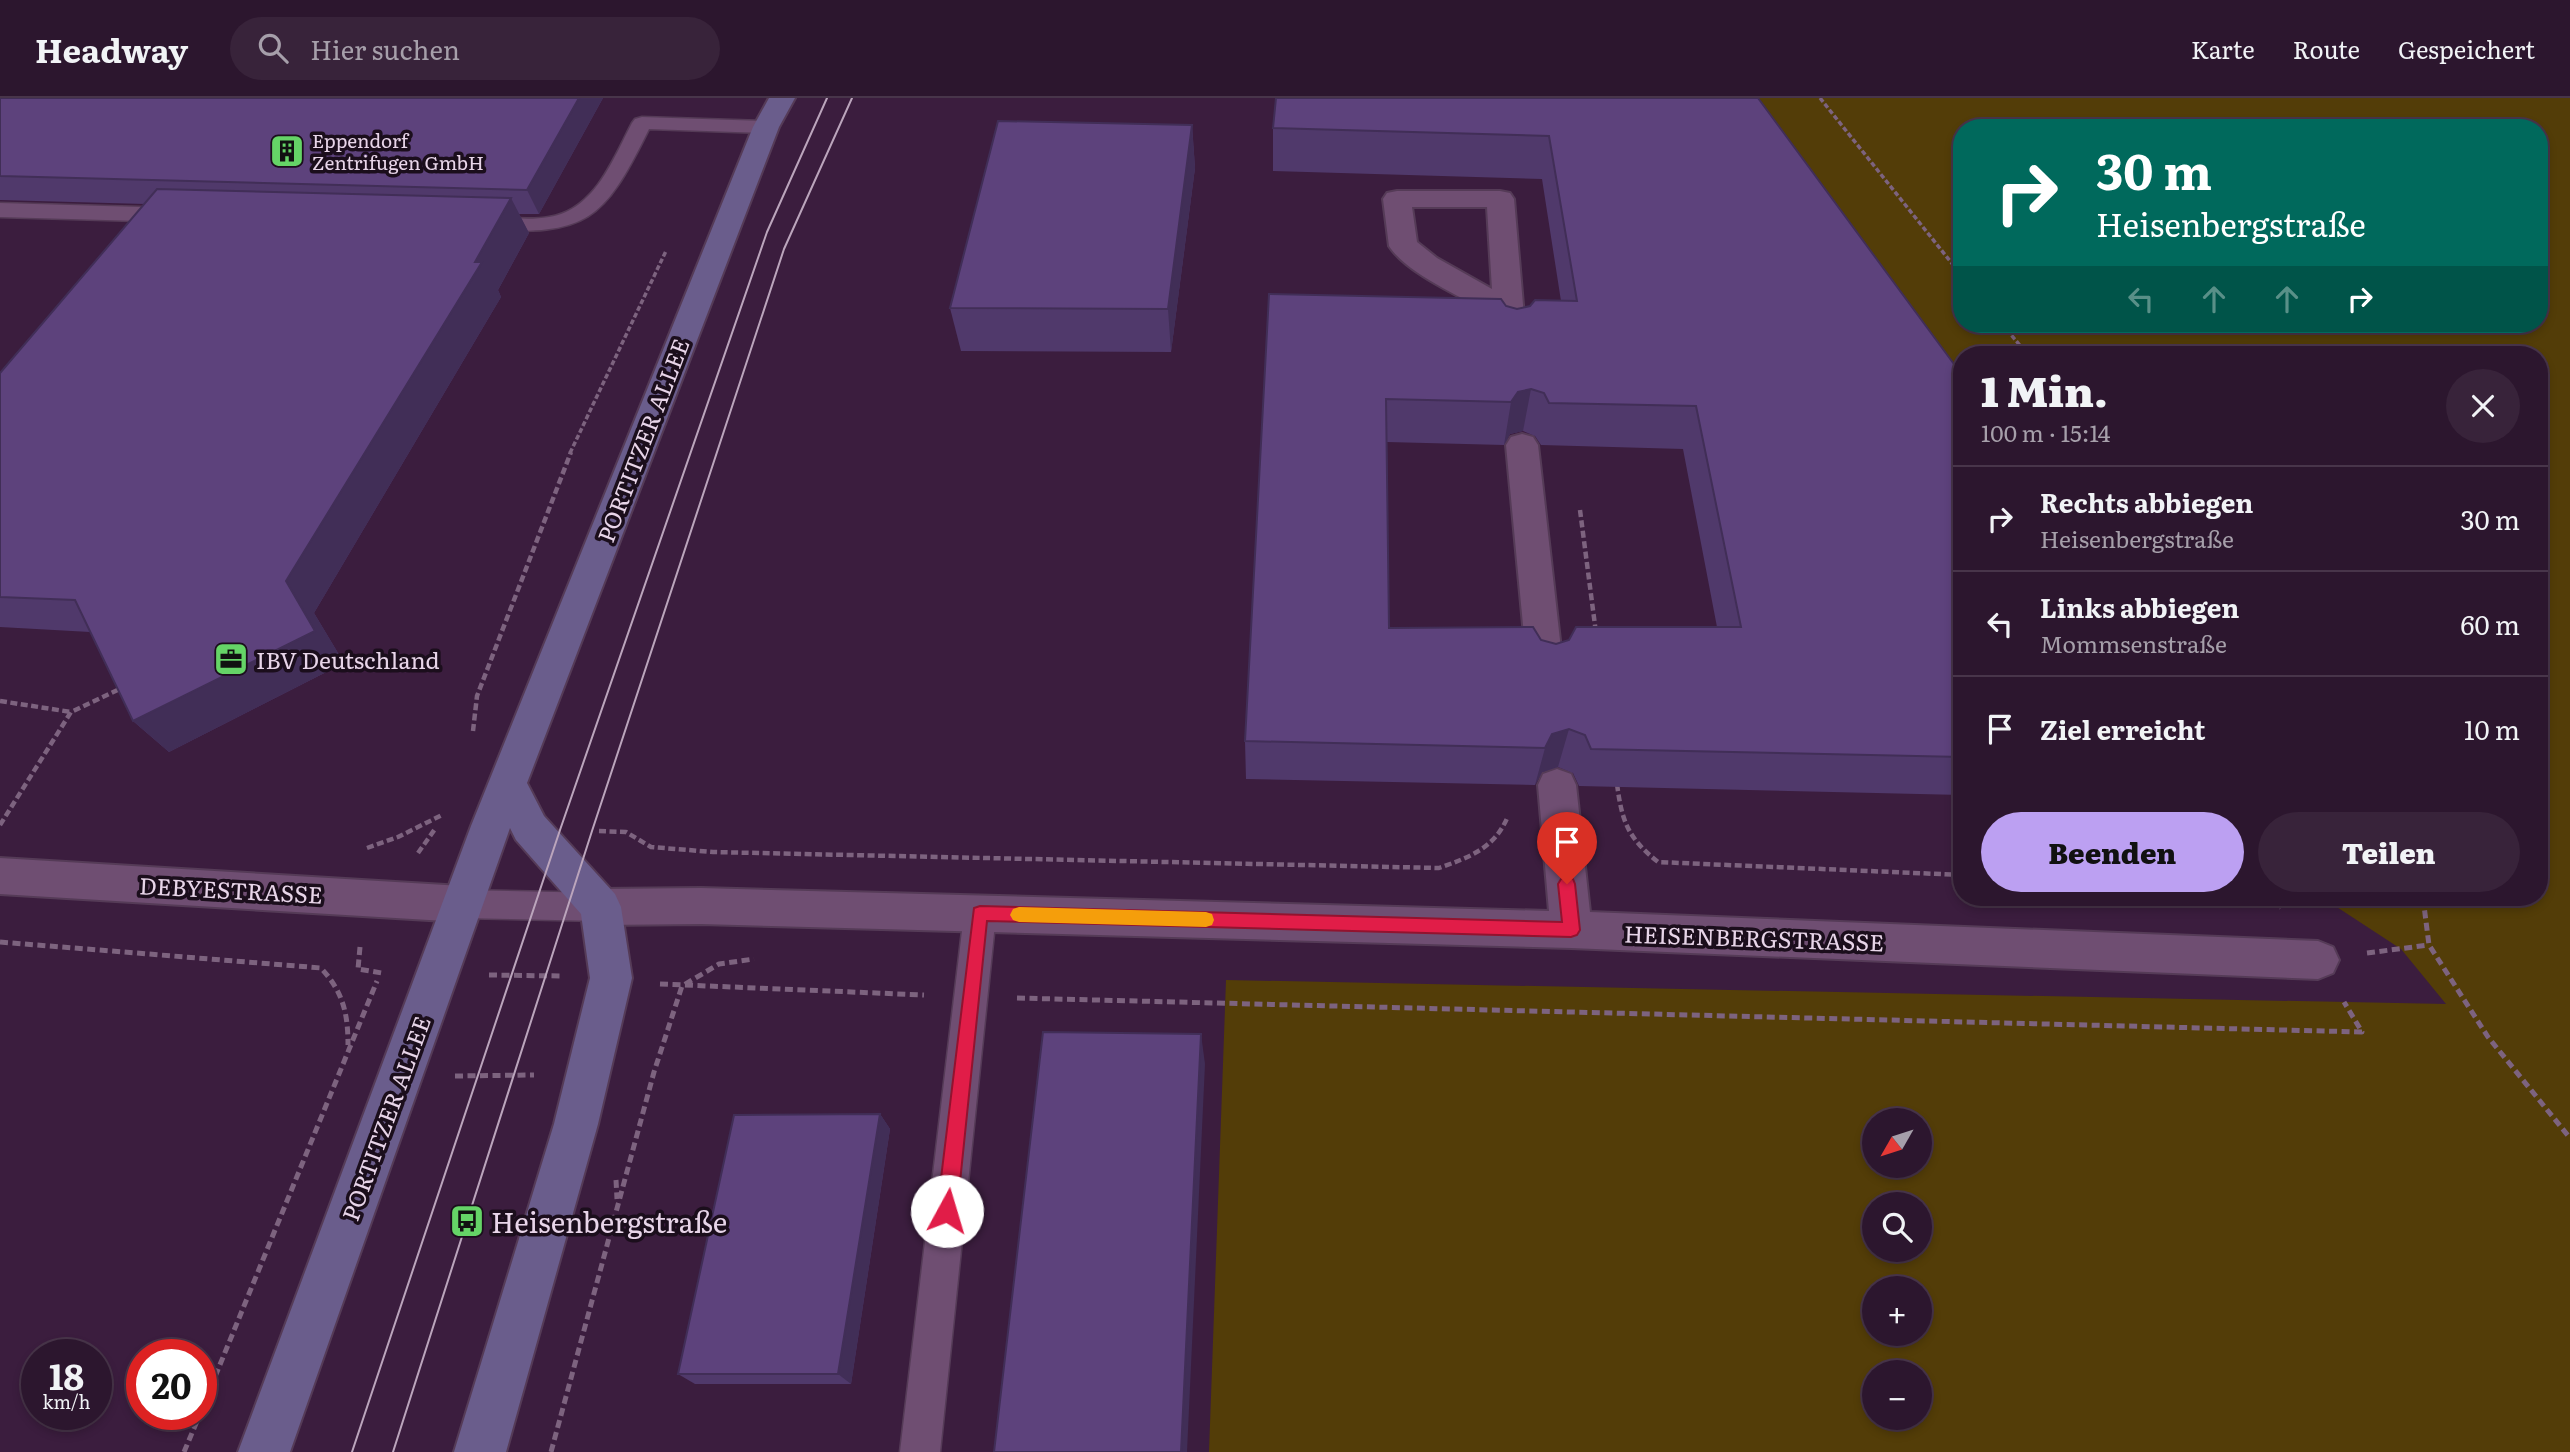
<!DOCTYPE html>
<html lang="de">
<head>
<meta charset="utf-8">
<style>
  :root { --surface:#2c162e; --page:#38233a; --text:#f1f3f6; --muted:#a69faa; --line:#48354a; --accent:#bca0f2 }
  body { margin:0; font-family:Literata,serif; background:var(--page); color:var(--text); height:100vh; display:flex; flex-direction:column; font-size:26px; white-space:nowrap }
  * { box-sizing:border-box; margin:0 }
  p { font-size:23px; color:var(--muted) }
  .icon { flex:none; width:38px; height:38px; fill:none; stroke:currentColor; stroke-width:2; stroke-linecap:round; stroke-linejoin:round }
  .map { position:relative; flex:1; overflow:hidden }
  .sheet { position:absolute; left:1953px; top:248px; width:595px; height:560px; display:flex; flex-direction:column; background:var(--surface); border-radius:28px; box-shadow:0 4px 10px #0003,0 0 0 2px var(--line) }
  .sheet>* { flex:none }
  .hud { position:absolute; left:1953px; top:21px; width:595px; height:214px; border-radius:28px; box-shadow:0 4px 10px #0003,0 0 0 2px var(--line); background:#00695c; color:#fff; overflow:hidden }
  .needle { width:46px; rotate:231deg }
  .tools { position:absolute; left:1862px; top:1010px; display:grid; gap:14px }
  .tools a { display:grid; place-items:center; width:70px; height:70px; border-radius:50%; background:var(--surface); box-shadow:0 4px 10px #0003,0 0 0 2px var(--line); font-size:35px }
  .speed { position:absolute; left:21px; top:1241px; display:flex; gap:14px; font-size:35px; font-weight:700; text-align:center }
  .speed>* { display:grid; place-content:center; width:91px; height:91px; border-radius:50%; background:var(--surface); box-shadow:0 4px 10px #0003,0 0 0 2px var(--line); line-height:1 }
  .speed small { font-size:18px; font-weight:400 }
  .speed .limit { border:10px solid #d22; background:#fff; color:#111 }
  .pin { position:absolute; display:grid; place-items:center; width:60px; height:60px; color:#fff; margin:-72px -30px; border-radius:50% 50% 50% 0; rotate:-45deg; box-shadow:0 0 7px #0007 }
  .pin .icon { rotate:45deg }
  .me { position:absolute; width:77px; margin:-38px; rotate:6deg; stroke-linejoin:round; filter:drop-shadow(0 0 5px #0008) }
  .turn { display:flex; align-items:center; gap:24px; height:147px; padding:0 28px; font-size:32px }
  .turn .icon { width:91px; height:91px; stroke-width:2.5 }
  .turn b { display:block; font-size:49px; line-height:60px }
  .lanes { display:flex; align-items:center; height:66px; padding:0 28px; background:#0003; justify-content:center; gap:35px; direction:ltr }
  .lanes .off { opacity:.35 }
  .round { display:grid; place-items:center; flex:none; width:74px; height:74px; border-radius:37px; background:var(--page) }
  .head { display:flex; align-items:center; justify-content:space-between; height:119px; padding:0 28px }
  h1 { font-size:42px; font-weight:800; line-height:52px }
  .action { display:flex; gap:14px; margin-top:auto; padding:14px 28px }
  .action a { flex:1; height:80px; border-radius:42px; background:var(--accent); color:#111; font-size:28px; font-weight:800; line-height:80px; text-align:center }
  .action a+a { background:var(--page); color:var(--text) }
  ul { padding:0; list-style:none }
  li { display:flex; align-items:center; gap:21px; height:105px; padding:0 28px; border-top:2px solid var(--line) }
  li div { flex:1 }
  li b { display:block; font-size:26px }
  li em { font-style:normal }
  header { display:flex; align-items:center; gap:42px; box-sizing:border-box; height:98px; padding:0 35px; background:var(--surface); border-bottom:2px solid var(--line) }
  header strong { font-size:33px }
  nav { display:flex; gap:38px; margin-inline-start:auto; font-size:24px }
  .search { width:490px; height:63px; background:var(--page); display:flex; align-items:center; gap:18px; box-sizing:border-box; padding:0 24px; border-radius:38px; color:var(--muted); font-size:26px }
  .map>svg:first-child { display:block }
</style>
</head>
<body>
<header>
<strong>Headway</strong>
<div class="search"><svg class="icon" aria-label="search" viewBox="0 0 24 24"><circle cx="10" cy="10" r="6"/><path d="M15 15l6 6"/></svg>Hier suchen</div>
<nav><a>Karte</a><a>Route</a><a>Gespeichert</a></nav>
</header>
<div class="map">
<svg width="2570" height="1354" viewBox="0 0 2570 1354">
  <rect width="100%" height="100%" fill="#3b1d3e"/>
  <path fill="#533d08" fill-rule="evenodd" d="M1734,0h836v1354h-1361l17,-472 1220,24 -45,-55 -78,-51h216v-543h-577v64zM1962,30h577v196h-577zM1874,1022h46v46h-46zM1874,1106h46v46h-46zM1874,1190h46v46h-46zM1874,1274h46v46h-46z"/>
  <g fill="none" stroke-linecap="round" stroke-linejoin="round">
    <g stroke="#553b57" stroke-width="3">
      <g id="service">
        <path d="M642,19l124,4 7,2 3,4 -3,4 -7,2 -117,-4c-46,93 -61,106 -166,101l-8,-2 -3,-5 3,-5 8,-2c21,1 44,5 66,1 46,-7 64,-58 83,-94l3,-4z"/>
        <path d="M0,105l175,5 8,2 3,5 -3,5 -8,2 -175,-5z"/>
        <path d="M462,792l139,3 11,4 5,10 -5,10 -11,4 -139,-3 -11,-4 -5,-10 5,-10z"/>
        <path d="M980,802l11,4 5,10 -56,538h-40l64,-538 5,-10z"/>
      </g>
    </g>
    <g stroke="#553b57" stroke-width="4">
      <g id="minor">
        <path d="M1397,93h103l10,2 4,6 12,141 -4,7 -11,3 -11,-3 -4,-7 -2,-25c-30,-17 -87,-41 -105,-69l-6,-47 4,-6zM1412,109h75l5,82 -55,-31 -20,-16z"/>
        <path d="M1522,336l11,3 5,8 25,222 -5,10 -13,4 -13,-4 -5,-10 -21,-222 5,-8z"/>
        <path d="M1557,671l14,5 5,11 14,127 728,29 15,6 6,13 -6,13 -15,6 -747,-31 -870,-24 -100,1 -14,-5 -6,-13 6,-13 14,-5 100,-1 848,23 -11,-126 5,-11z"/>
        <path d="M0,760l462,28 14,5 6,13 -6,13 -14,5 -462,-28z"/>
      </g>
    </g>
    <g stroke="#553b57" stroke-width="4">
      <path id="secondary" d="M769,0h26l-16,29 -252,656 17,33 71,78 6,13 11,71 -34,146 -92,328h-52l100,-328 36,-146 -9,-64 -65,-74 -6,-12 -220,624h-52l233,-626 282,-699z"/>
    </g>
    <g stroke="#7d637f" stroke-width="3.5" stroke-dasharray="5 2.5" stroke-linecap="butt">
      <path d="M1820,0l142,178"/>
      <path d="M2002,226l26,31"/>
      <path d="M570,355l96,-202"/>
    </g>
    <g stroke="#7d637f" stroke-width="4.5" stroke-dasharray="7 3.5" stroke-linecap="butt">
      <path d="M1580,412l16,123"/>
      <path d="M0,603l71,11"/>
      <path d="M473,633l4,-35 94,-244"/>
      <path d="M1617,686c5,38 11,54 41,78l304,13"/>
      <path d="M0,727l71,-113 53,-25"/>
      <path d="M599,733l27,1 25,15 62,5 726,16c31,-11 56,-20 69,-52"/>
      <path d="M367,750l31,-11 44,-22"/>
      <path d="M418,755l17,-24"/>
    </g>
    <g stroke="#7d637f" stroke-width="5" stroke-dasharray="8 4.5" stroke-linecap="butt">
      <path d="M2273,800l8,10"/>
      <path d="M2423,800l6,47 59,92 82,101"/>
      <path d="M0,844l321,26c22,24 27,45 27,77"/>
      <path d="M360,849l-2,22 24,4"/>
      <path d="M2367,855l62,-8"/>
      <path d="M489,877l72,1"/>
      <path d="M660,886l264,11"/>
      <path d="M1017,900l1345,34 -18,-30"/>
      <path d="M455,978l79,-1"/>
      <path d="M616,1082l1,19"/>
      <path d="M201,1313l176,-430"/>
      <path d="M184,1354l16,-38"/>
      <path d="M551,1354l103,-380 28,-86 37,-22 35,-5"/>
    </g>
    <use href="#service" fill="#6f4e72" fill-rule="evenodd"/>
    <use href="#minor" fill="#6f4e72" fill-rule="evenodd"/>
    <use href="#secondary" fill="#6a5d8c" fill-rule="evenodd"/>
    <g stroke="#bba5bc" stroke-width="2">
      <path d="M352,1354l208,-622 207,-598 60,-134"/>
      <path d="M393,1354l199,-621 192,-582 68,-151"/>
    </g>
  </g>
  <g fill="#50396b" fill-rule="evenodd">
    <path d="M0,0h603l-64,116h-20l10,19 -31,57 3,7 -187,316 30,50 -175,89 -36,-31 -43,-89 -90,-5v-254l145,-169 -145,-4z"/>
    <path d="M1758,0l204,277v420l-383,-9 -6,-13 -15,-6 -16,5 -7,13 -289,-6 -1,-38 24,-447 237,12 11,3 44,-8 -19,-122 -269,-8v-43zM1523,333l12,5 6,9 142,4 34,178 -161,17 -15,-4 -152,-12 -2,-186 117,3 6,-11z"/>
    <path d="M1192,27l3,43 -24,184 -210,-1 -11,-43z"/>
    <path d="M880,1016l10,15 -39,255h-156l-17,-10z"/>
  </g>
  <g fill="#412e57">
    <path d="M579,0h24l-64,116 -12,-24z"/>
    <path d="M1192,27l3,43 -24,184 -3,-43z"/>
    <path d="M511,100l18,35 -31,57 3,7 -187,316 30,50 -175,89 -36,-31 153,-140 189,-319z"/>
    <path d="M1531,291l-8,42 -13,3 -6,11 7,-43 7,-10z"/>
    <path d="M1569,631l-11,38 -16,5 -7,13 10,-37 7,-14z"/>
    <path d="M1201,936l4,30 -18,388h-6z"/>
    <path d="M880,1016l10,15 -39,255 -13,-10z"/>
  </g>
  <g fill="#5d427c" stroke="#412e57" stroke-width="2" fill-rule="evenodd">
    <path d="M0,0h579l-52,92 -527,-14z"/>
    <path d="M1276,0h482l204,277v382l-371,-8 -6,-14 -16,-6 -17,5 -7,14 -300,-7 24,-447 232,5 5,7 11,3 13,-3 5,-6 42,1 -28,-165 -276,-8zM1531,291l13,4 5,10 147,3 45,221h-165l-7,13 -13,4 -15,-4 -8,-13 -144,1 -3,-229 125,3 7,-10z"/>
    <path d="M998,23l194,4 -24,184 -218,-1z"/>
    <path d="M157,91l354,9 -36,64h7l-196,319 29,50 -182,90 -58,-121 -75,-3v-224z"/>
    <path d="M1043,934l158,2 -20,418h-187z"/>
    <path d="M880,1016l-42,260h-160l56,-259z"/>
  </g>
  <path fill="#e11d48" stroke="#92132f" stroke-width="2" d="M1567,779l6,2 2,5 5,46 -3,5 -6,2 -584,-16 -30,290 -3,7 -7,3 -7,-3 -3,-7 37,-303 6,-2 582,16 -4,-38 3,-5z"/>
  <path fill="#f59e0b" d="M1019,809l187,5 6,2 2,6 -2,5 -6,2 -187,-5 -6,-2 -3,-5 3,-6z"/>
  <defs>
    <g id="building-square" transform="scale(1.75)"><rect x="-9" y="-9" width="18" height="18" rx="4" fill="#65d467" stroke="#1b0e1c"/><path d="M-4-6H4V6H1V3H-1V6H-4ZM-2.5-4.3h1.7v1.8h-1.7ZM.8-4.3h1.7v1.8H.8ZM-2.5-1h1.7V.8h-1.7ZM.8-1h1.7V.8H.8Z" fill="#111"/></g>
    <g id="office-square" transform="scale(1.75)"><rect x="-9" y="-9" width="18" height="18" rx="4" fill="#65d467" stroke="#1b0e1c"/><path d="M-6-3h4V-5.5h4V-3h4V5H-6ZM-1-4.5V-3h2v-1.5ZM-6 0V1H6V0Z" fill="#111"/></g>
    <g id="bus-square" transform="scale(1.75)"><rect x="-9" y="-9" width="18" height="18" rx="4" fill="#65d467" stroke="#1b0e1c"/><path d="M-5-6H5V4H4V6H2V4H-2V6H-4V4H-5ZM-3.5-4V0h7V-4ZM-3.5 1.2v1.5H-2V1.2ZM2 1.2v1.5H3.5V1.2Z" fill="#111"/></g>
  </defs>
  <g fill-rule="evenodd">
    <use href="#building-square" x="287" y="53"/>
    <use href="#office-square" x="231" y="561"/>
    <use href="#bus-square" x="467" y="1123"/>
  </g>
  <g text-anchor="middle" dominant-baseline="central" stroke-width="7" stroke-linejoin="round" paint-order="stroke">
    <g font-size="19" fill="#e8d5e9" stroke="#1b0e1c" text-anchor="start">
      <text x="312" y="42">Eppendorf<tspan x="312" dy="22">Zentrifugen GmbH</tspan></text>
    </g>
    <g font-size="23" fill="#e8d5e9" stroke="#1b0e1c">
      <text transform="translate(642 342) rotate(-69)">PORTITZER ALLEE</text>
      <text transform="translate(231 791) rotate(3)">DEBYESTRASSE</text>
      <text transform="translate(1754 839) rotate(2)">HEISENBERGSTRASSE</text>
      <text transform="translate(385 1020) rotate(-70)">PORTITZER ALLEE</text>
    </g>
    <g font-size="23" fill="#e8d5e9" stroke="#1b0e1c" text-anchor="start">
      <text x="256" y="561">IBV Deutschland</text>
    </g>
    <g font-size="28" fill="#e8d5e9" stroke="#1b0e1c" text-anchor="start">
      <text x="491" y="1123">Heisenbergstraße</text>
    </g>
  </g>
</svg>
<div class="tools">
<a><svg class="needle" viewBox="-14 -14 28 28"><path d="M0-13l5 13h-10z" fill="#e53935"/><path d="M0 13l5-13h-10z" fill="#a69faa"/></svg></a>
<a><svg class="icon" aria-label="search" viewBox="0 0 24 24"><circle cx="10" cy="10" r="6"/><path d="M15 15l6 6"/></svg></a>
<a>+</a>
<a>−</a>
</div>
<div class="speed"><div>18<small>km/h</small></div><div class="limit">20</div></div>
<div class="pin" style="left:1567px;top:786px;background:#d93025"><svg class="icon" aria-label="arrive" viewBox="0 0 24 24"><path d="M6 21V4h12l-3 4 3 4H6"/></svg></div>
<svg class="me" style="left:947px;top:1113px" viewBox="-20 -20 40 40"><circle r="19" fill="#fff"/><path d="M0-13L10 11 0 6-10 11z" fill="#e11d48"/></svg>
<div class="hud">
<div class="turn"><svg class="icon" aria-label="right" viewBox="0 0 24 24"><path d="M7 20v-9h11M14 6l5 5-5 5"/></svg><div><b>30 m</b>Heisenbergstraße</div></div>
<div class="lanes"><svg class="icon off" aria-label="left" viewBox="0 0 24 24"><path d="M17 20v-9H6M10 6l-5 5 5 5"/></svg><svg class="icon off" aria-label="ahead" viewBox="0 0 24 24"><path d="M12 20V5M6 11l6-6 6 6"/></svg><svg class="icon off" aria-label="ahead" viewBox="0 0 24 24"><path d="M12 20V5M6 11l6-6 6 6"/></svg><svg class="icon" aria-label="right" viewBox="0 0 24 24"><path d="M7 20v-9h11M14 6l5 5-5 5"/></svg></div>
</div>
<section class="sheet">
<div class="head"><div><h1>1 Min.</h1><p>100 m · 15:14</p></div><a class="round"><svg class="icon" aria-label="close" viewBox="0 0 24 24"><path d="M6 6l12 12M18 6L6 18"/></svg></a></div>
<ul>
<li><svg class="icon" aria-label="right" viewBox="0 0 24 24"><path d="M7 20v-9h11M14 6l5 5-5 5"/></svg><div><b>Rechts abbiegen</b><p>Heisenbergstraße</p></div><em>30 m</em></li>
<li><svg class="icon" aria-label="left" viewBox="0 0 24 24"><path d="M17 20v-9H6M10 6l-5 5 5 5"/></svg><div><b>Links abbiegen</b><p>Mommsenstraße</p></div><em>60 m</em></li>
<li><svg class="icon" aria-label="arrive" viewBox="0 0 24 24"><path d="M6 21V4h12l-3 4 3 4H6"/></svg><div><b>Ziel erreicht</b></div><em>10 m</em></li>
</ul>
<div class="action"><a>Beenden</a><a>Teilen</a></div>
</section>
</div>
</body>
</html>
